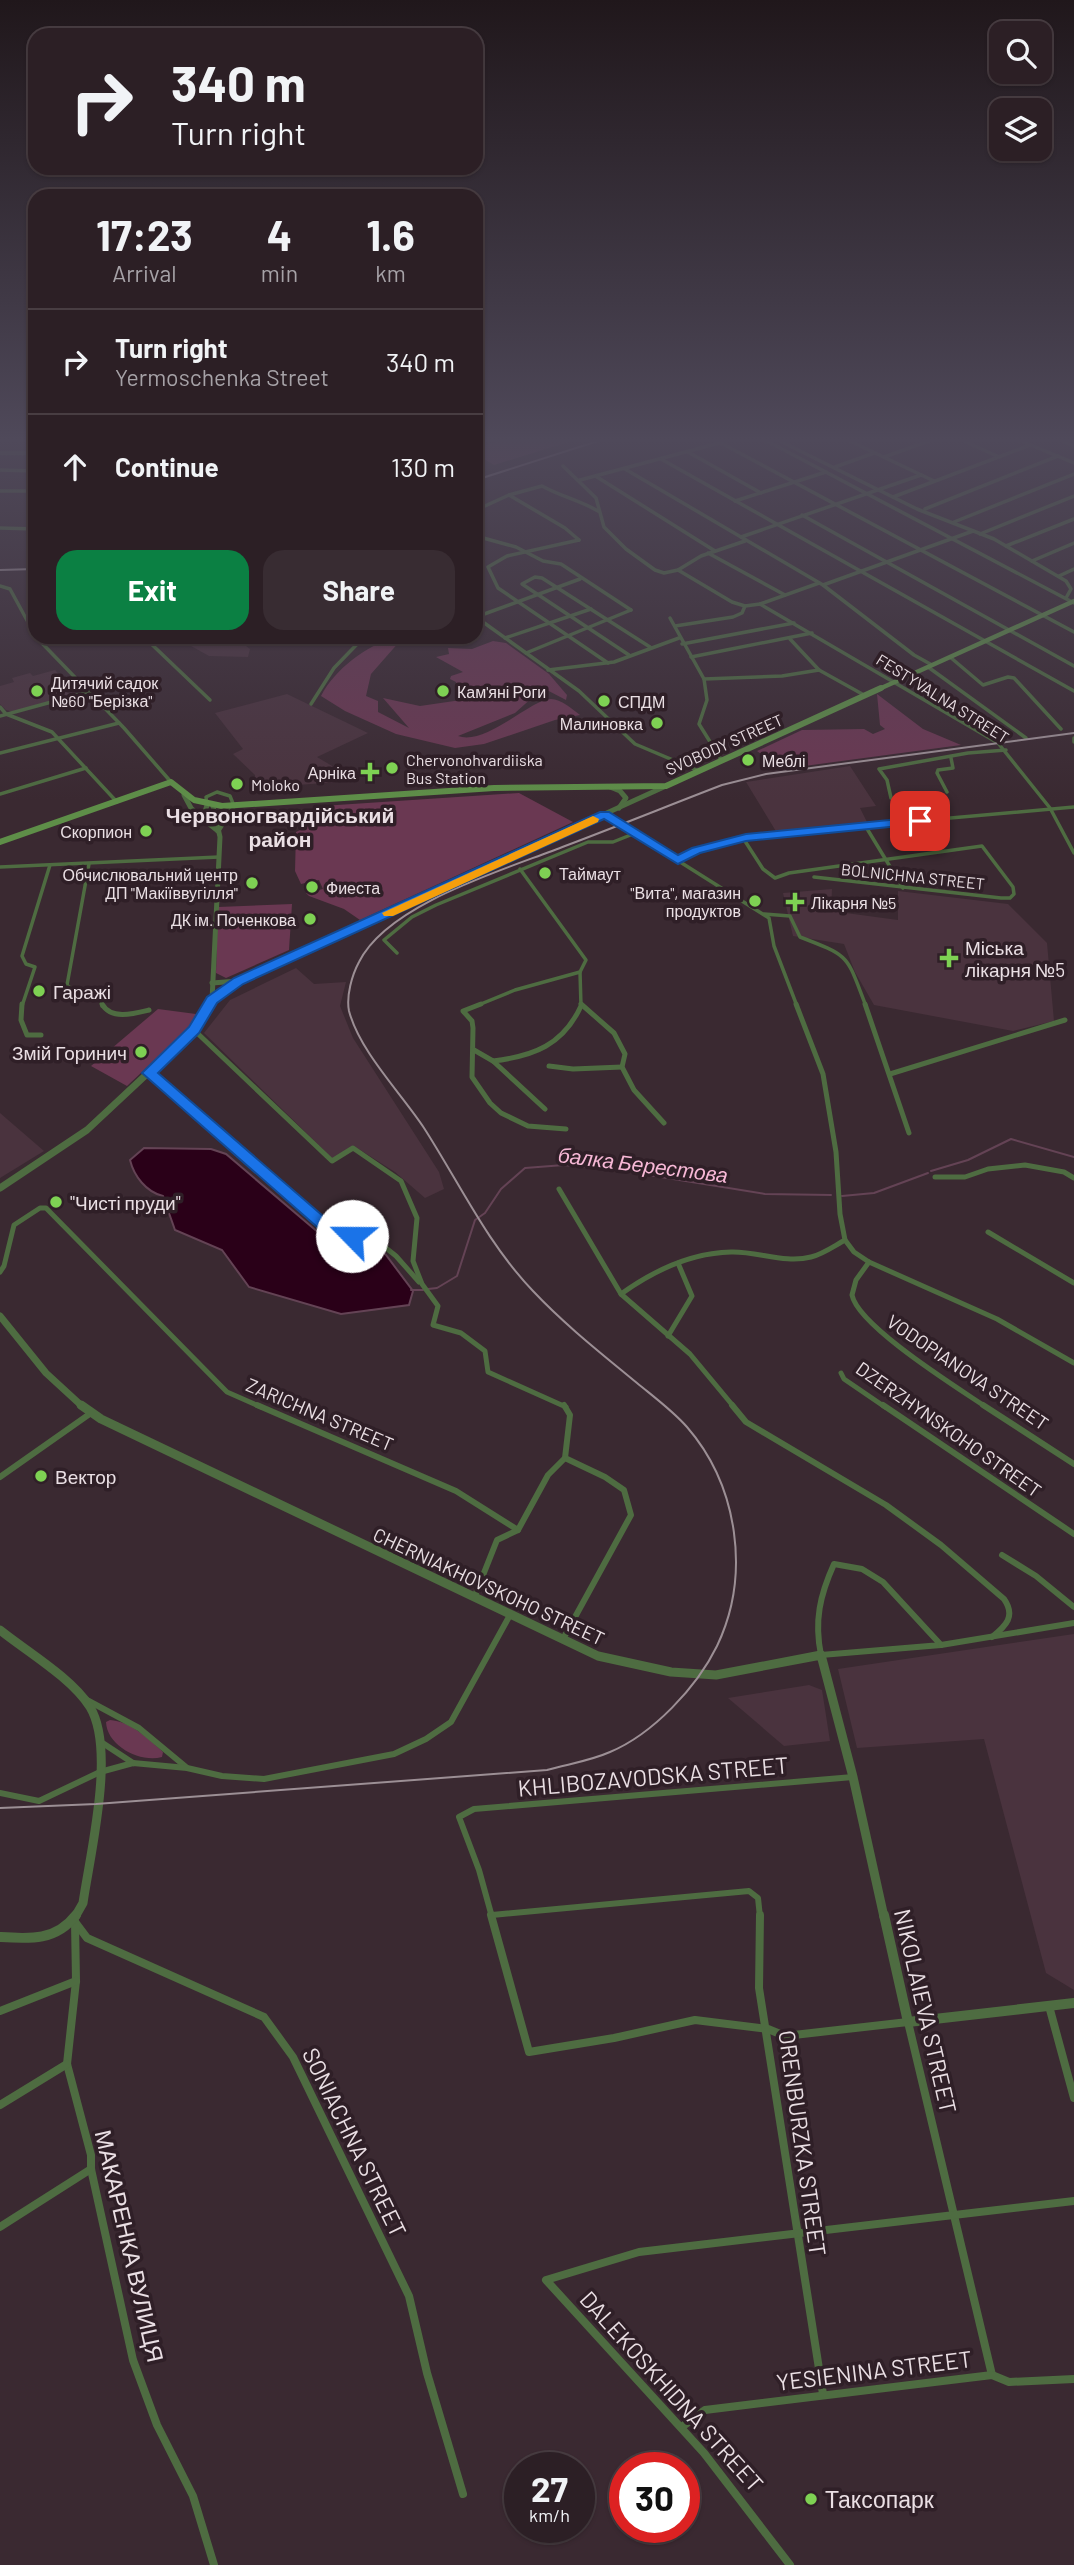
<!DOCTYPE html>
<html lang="en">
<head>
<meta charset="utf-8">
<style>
  :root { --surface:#2c1f25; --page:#382c32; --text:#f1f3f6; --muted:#a6a2a7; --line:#483d42; --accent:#0b8043 }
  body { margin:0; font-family:Barlow,sans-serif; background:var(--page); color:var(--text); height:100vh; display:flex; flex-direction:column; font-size:26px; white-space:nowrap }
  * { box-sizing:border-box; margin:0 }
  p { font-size:23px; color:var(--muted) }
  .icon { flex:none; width:38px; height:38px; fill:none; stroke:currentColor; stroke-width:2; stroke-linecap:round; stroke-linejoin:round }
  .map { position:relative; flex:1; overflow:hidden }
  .details { position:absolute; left:28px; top:189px; width:455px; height:455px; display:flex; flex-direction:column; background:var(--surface); border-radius:21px; box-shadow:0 2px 5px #0004,0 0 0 2px var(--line) }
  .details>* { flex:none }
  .guide { position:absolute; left:28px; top:28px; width:455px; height:147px; border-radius:21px; box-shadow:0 2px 5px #0004,0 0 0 2px var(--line); background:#2c1f25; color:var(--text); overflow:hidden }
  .fabs { position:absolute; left:989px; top:21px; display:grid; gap:14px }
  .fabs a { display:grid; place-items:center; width:63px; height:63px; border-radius:14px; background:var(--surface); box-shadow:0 2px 5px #0004,0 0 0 2px var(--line); font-size:35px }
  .speed { position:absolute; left:504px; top:2452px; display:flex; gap:14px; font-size:35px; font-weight:700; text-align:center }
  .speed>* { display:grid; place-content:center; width:91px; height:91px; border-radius:50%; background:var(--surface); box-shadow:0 2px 5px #0004,0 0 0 2px var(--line); line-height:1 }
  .speed small { font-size:18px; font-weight:400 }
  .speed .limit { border:10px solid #d22; background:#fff; color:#111 }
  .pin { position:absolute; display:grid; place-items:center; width:60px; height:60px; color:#fff; margin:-30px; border-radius:14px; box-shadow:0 4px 10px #0006 }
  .me { position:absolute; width:77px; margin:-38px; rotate:293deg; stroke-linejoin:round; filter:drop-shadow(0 0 5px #0008) }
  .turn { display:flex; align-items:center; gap:24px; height:147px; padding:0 28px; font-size:32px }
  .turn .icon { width:91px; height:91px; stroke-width:2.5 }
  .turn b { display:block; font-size:49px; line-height:60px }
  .eta { display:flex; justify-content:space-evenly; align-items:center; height:119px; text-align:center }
  .eta b { font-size:42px; font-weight:700; line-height:49px }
  .cta { display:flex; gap:14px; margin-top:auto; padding:14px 28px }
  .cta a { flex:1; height:80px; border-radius:21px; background:var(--accent); color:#fff; font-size:28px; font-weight:700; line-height:80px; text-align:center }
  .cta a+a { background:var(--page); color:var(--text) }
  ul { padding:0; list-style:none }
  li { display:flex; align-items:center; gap:21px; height:105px; padding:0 28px; border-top:2px solid var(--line) }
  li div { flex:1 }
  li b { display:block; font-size:26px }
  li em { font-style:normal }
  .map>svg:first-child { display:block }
</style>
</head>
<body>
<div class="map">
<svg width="1074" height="2565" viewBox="0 0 1074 2565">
  <rect width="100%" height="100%" fill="#3a2931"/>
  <g fill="#4a333e">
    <path d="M175,637h59l16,12 -2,8 -39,-1z"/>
    <path d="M55,670l22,25 -64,17 -7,-2 -6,-6v-18l14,-4 -2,-4 18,-5 3,3z"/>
    <path d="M287,694l81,39 -51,24 32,19 -9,6 -86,6 1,-13 -22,-21 10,-5 -28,-36z"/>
    <path d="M850,766l26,40 -16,2 8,16 -91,9 -31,-51z"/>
    <path d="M832,889l-1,22 67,9v-29l110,13 39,39 7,78 -41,10 -139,-26 -19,-33 -11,-28 -51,-8 -10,-43z"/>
    <path d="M296,968l18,16 32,-2 -6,24 13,32 86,134 5,17 -19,9 -30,-26 -41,-26 -21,13 -129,-126 26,-33z"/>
    <path d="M0,1113l44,38 -44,27z"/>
    <path d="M1074,1634v356l-28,-17 -62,-234 -127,9 -19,-79z"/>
    <path d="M809,1685l13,5 8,51 -46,5 -56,-48z"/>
  </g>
  <g fill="#6a3852">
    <path d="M499,441h73l-78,24 -18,-11v-6z"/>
    <path d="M395,637h16l-2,3 -9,1 -29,33 -5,22 12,5v11l31,16 -26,-30 37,8 48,-7 -5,-7 5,-3 -12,-2v-5l-6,-3 1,-3 12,-4 -27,-15 13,-3 -1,-6 24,1 21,-8 13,2 43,31 18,21 -1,5 -23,-12 -28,25 -57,23c28,10 73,-37 93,-37 10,0 21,10 29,16l-25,5 -71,24 -29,4 -59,-14 -51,-23 -24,-15c14,-27 45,-50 74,-59z"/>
    <path d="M877,694l46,35 38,16 -179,24 -25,-18 45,-21 62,-1 9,5 12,-5 -5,-4z"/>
    <path d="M519,793l54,29 -213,98 -16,-11 -35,-13 -3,-3 17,-4 -4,-9 -18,4 -6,-13 1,-39 10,-5 -1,-17 17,-1v-3z"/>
    <path d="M292,904l-3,46 -63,28 -10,-5 2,-66z"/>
    <path d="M158,1009l38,5 -8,15 -61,57 -36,-20z"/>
    <path d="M110,1720c20,1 39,19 53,32l-1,5c-22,6 -55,-11 -56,-35z"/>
  </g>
  <path fill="#2a0018" stroke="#644355" stroke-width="2" d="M144,1148l67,1 15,5 107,91 33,-6 8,3 6,5 33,44 -4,14 -68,9 -92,-27 -27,-37 -47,-20 -12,-34c-17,-4 -29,-20 -33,-36z"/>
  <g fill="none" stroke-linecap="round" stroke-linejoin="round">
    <g stroke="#644355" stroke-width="2">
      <path d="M931,1171l37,-11 43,-21 63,18"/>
      <path d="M842,1196l32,-3 54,-20"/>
      <path d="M428,1289l9,-1 20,-12 18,-56 10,-7 16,-24 24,-21 39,-3 60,6 141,23 66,1"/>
      <path d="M411,1290h12"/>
    </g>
    <g stroke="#4e6c41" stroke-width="3.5">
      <path d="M767,441l307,162"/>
      <path d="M780,441l137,68 77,30 72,42 5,8 -5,9"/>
      <path d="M850,441l84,40"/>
      <path d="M964,441l35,16"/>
      <path d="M1021,441l53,22"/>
      <path d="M1063,441l11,5"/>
      <path d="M721,443l353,189"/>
      <path d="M476,444l8,-3"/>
      <path d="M688,452l73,41"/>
      <path d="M884,457l45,-16"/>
      <path d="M661,459l413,232"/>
      <path d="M563,466l33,32 8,29 22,22 29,21 9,3 14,-3 23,-14 44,-15"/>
      <path d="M835,467l39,-14"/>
      <path d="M625,469l198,116 91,70 18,10"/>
      <path d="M0,470l35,1"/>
      <path d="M597,477l118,74"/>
      <path d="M580,480l143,-38"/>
      <path d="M0,491h35"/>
      <path d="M509,495l56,33 14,12"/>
      <path d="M893,497l137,-52"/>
      <path d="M735,501l91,-29"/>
      <path d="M925,509l133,-53"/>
      <path d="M476,510l33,-15 33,-9c20,11 37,14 56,25"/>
      <path d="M802,515l272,151"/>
      <path d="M954,522l120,-48"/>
      <path d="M0,528l35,1"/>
      <path d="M980,534l94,-38"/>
      <path d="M476,536l40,11 27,14 18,3 70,46"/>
      <path d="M741,537l180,-62"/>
      <path d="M579,540l-72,16 -19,11 10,21 110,75"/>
      <path d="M1006,546l68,-27"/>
      <path d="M708,553l77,42"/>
      <path d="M1032,561l42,-18"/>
      <path d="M678,570l54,32 13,4"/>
      <path d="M1059,576l15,-7"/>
      <path d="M823,585l150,-54"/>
      <path d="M0,586l10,3 25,46"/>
      <path d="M760,604l238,139 52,65 24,45"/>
      <path d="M476,617l103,74 56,53 64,27"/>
      <path d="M476,617l104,-38"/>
      <path d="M670,618l34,61 3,21 -8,24 23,37"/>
      <path d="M675,626l58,-9 9,-4 3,-7 15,-2 59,-21"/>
      <path d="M36,637l88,91 47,54"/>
      <path d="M144,637l66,63"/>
      <path d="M505,638l86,-29"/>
      <path d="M790,639l29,31 45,25"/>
      <path d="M682,644l112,-21"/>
      <path d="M526,653l105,-43"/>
      <path d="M629,655l-107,-71 13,-7 7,1 108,69"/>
      <path d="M691,657l121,-24"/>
      <path d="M950,657l33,28 25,-8 6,1 47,51"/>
      <path d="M928,667l98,71"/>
      <path d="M548,670l66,-8 65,-24"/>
      <path d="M704,679l78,-3 37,-6"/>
      <path d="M311,704l23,-36 30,-31"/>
      <path d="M0,707l6,7 46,18 65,70"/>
      <path d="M0,716l88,-24"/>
      <path d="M1074,738v4"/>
      <path d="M0,753l119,-30"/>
      <path d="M947,792l-10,-19 1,-3 15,-2 -2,-10"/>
      <path d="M0,794l86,-26"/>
      <path d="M891,798l-4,-18 -8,-11 89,-16 38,-3"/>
      <path d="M207,805l-1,-8 11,-5 13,4 4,10"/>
      <path d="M604,814l165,104 5,28 23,60"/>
      <path d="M866,827l37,61"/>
      <path d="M743,838l20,31 12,9 14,-5 193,-27 31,41 1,7 -4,4h-9l-187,-21"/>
      <path d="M678,860l44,-17 48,-9 304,-27"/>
      <path d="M89,864l-22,121 8,7 26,1 1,13"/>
      <path d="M0,867l219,-10"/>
      <path d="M520,869l66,91 -6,12 1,34"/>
      <path d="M764,914l26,2 10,21c52,20 46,18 66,69"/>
      <path d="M397,953l-13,-13 28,-23 24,-12 152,-63h25l20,-8"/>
      <path d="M22,1006l13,-39 -9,-3 -4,-8 28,-91"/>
      <path d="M476,1006l39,-16 65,-18"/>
    </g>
    <g stroke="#4e6c41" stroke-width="5">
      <path d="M22,1004l-1,16 6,15h14"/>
      <path d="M102,1004c9,16 31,10 47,6"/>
      <path d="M481,1004l-18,7 9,10 1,7 -1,49 18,26 11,10 27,13 38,3"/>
      <path d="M581,1004l33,29 11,21 -3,13 12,23 30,33"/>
      <path d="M796,1004l27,70 13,78 4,62 5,26 9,12 15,10 128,57 77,44"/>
      <path d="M865,1004l44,129"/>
      <path d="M194,1030l138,131 21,-13 48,33 16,37 -4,43 9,23 16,22 -5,19 28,8 24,18 3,21 78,35"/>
      <path d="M474,1050l19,11c41,-5 70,-16 88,-55"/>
      <path d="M493,1061l52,48"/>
      <path d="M549,1066l24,3 49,-2"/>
      <path d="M149,1073l181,157 46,10 20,16 23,26"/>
      <path d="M890,1074l175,-54"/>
      <path d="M935,1177h30l23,-8 37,-4 39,7 10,6"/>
      <path d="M559,1189l62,105 69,60 44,53"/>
      <path d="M988,1232l86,51"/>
      <path d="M869,1262l-13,18 -4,15c6,31 106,93 134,112"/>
      <path d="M0,1272l4,-6 10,-41 26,-17h6l181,184 34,15"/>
      <path d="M621,1294c32,-23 69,-41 110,-42 26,-1 54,12 80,5 12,-3 23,-11 34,-17"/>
      <path d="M668,1336l24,-40 -14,-33"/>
      <path d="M841,1373l3,6 41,28"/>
    </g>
    <g stroke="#4e6c41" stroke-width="6">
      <path d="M257,1405l199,86 62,39"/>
      <path d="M732,1405l14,17 140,83 55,40 63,54c12,17 2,27 -12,38"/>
      <path d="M883,1405l191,129"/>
      <path d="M983,1405l91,59"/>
      <path d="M0,1477l91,-64"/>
      <path d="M1002,1555l34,21 38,31"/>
      <path d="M834,1564l28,5 21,13 58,63 -120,10c-7,-34 -1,-60 13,-91z"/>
      <path d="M474,1598l23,-58 21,-10 30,-55 17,-17 5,-43 -6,-10"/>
      <path d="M563,1639l68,-124 -7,-25 -19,-13 -40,-19"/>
      <path d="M941,1645l133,-22"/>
      <path d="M85,1699l54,29 47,39"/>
      <path d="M101,1742l32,21"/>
      <path d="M0,1793l39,8 61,-29 33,-9 54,5 35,8 42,3 130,-25 32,-15 25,-17 59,-107"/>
      <path d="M492,1915l257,-24 9,7 2,19"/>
      <path d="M492,1917l-13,-47 -20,-53 15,-8 379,-32"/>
    </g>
    <g stroke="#4e6c41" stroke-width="8">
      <path d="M491,1915l38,137 85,-14 81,-18 73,9 17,7 123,-14 84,353"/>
      <path d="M760,1915l-1,73 64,406"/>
      <path d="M75,1922l12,16 177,79 29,40 116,239 18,77 36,121"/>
      <path d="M75,1922l1,59 -9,83 24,91v14l42,191 24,65 36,71 21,69"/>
      <path d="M1049,2006l25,92"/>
      <path d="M0,2011l76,-30"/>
      <path d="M0,2105l67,-41"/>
      <path d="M0,2227l91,-58"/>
      <path d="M683,2426l22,-16 287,-35 17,7 65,-3"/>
      <path d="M790,2565l-86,-112 -158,-173 93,-28 435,-51"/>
    </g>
    <path stroke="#4e6c41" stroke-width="4.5" d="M0,453h35"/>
    <g stroke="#4e6c41" stroke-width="5">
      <path d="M610,787l10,4 6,7 -7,10"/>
      <path d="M184,795l7,13 12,11"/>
      <path d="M207,805l-4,14 15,12"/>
      <path d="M218,831l16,-25"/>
      <path d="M212,983l26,-2"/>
      <path d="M212,1000l26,-19 428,-195"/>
      <path d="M209,1006l3,-6 8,-163 -7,-31"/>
    </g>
    <g stroke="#4e6c41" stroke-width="7">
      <path d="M0,1188l87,-58 107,-100 16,-26"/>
      <path d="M0,1316l46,57 37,34"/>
    </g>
    <g stroke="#4e6c41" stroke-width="9">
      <path d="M81,1405l20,14 497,237 73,16 45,3 105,-20 32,122 31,140"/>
      <path d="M0,1630c26,21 72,48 90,77 26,43 0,147 -7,196l-8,14"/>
    </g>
    <g stroke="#4e6c41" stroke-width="10">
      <path d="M884,1915l24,107 166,-19"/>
      <path d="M0,1937c30,2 56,4 76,-22"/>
    </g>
    <path stroke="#5e8e48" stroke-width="4.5" d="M877,690l197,-89"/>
    <path stroke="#5e8e48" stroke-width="6" d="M0,842l171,-60 23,18 28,6 272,-18 172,-2 215,-98"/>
    <g stroke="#9c8f95" stroke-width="2">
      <path d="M476,480l122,-39"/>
      <path d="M0,570l35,-1"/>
      <path d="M0,1808l96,-4 451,-34c21,-6 43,-9 63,-18 43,-18 87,-65 107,-106 34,-71 21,-160 -30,-219 -14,-16 -33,-30 -50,-44 -35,-29 -72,-58 -104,-92 -46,-48 -73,-107 -109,-163 -23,-35 -64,-76 -75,-117 -3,-15 3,-36 10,-49 29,-59 148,-93 206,-116 53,-20 105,-41 157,-61l44,-11 308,-41"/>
    </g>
  </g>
  <linearGradient id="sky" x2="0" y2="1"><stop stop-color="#20171b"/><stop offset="0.55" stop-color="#4f495a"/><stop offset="1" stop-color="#4f495a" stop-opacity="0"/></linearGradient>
  <rect width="1074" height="800" fill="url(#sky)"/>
  <path fill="#1a73e8" stroke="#114b97" stroke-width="2" d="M600,812h9l69,43 14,-7 54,-14 174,-17 6,4 -6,3 -174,17 -46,12 -22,11 -74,-45 -361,165 -26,19 -18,30 -41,40 165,143 12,9 22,6 3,5 -3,4 -5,2 -27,-8 -183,-161 47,-46 18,-30 27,-19z"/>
  <path fill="#f59e0b" d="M593,816l6,3 -1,3 -205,94h-9l-2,-3z"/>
  <g fill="#7ed153" stroke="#2f1f27" stroke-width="2.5">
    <circle cx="37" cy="691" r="7"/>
    <circle cx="443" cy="691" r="7"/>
    <circle cx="604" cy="701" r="7"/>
    <circle cx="657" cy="723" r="7"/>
    <circle cx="748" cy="760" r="7"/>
    <circle cx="392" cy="768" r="7"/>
    <path d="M366.5 761.5h7v7h7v7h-7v7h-7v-7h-7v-7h7z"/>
    <circle cx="237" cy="784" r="7"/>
    <circle cx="146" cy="831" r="7"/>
    <circle cx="545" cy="873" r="7"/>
    <circle cx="252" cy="883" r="7"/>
    <circle cx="312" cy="887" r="7"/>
    <circle cx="755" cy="901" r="7"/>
    <path d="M791.5 891.5h7v7h7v7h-7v7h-7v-7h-7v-7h7z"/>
    <circle cx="310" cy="919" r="7"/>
    <path d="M945.5 947.5h7v7h7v7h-7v7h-7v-7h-7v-7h7z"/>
    <circle cx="39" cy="991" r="7"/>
    <circle cx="141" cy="1052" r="7"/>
    <circle cx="56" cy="1202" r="7"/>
    <circle cx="41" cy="1476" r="7"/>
    <circle cx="811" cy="2499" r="7"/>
  </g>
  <g text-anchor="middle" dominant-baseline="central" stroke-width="7" stroke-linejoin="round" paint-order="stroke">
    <g font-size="16" fill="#eadfe4" stroke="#2f1f27" text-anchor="start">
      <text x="51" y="682">Дитячий садок<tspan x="51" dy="18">№60 "Берізка"</tspan></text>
      <text x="457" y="691">Кам'яні Роги</text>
      <text x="618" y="701">СПДМ</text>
      <text x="643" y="723" text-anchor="end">Малиновка</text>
      <text x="406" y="759">Chervonohvardiiska<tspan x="406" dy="18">Bus Station</tspan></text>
      <text x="762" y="760">Меблі</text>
      <text x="356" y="772" text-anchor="end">Арніка</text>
      <text x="251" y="784">Moloko</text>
      <text x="132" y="831" text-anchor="end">Скорпион</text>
      <text x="559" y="873">Таймаут</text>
      <text x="238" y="874" text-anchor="end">Обчислювальний центр<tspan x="238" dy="18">ДП "Макіїввугілля"</tspan></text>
      <text x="326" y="887">Фиеста</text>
      <text x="741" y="892" text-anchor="end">"Вита", магазин<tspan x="741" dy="18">продуктов</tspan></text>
      <text x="811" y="902">Лікарня №5</text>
      <text x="296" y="919" text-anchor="end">ДК ім. Поченкова</text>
    </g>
    <g font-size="16" fill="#eadfe4" stroke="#2f1f27">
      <text transform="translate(943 698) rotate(32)">FESTYVALNA STREET</text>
      <text transform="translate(724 744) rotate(-24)">SVOBODY STREET</text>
      <text transform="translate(913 876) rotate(6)">BOLNICHNA STREET</text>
    </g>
    <g font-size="19" fill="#eadfe4" stroke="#2f1f27" text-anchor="start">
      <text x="965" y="947">Міська<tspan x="965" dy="22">лікарня №5</tspan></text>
      <text x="53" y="991">Гаражі</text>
      <text x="127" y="1052" text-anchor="end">Змій Горинич</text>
      <text x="70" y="1202">"Чисті пруди"</text>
      <text x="55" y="1476">Вектор</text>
    </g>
    <g font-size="19" fill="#eadfe4" stroke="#2f1f27">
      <text transform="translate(968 1372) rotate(34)">VODOPIANOVA STREET</text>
      <text transform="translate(320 1414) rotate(23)">ZARICHNA STREET</text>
      <text transform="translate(949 1429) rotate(35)">DZERZHYNSKOHO STREET</text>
      <text transform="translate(489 1586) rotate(25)">CHERNIAKHOVSKOHO STREET</text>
    </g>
    <g font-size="21" font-weight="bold" fill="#eadfe4" stroke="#2f1f27">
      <text x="280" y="814">Червоногвардійський<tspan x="280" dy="24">район</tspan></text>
    </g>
    <g font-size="21" font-style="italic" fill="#f7b8d6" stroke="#2f1f27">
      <text transform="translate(643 1164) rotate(7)">балка Берестова</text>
    </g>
    <g font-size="23" fill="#eadfe4" stroke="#2f1f27">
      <text transform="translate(653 1776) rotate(-5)">KHLIBOZAVODSKA STREET</text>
      <text transform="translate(926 2011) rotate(77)">NIKOLAIEVA STREET</text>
      <text transform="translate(355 2142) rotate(64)">SONIACHNA STREET</text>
      <text transform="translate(803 2143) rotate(82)">ORENBURZKA STREET</text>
      <text transform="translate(130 2246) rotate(77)">МАКАРЕНКА ВУЛИЦЯ</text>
      <text transform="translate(874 2370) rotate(-7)">YESIENINA STREET</text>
      <text transform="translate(672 2391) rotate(48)">DALEKOSKHIDNA STREET</text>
    </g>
    <g font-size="23" fill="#eadfe4" stroke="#2f1f27" text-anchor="start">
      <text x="825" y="2499">Таксопарк</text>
    </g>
  </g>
</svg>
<div class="fabs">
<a><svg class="icon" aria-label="search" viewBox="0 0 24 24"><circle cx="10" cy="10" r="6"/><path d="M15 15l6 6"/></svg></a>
<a><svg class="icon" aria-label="layers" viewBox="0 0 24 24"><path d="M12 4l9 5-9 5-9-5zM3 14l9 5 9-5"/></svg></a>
</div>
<div class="speed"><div>27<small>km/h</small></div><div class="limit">30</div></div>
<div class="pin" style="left:920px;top:821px;background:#d93025"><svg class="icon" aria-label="arrive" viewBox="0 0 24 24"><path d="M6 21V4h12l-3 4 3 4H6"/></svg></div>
<svg class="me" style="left:352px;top:1236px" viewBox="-20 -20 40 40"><circle r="19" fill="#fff"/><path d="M0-13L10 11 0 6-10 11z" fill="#1a73e8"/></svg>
<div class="guide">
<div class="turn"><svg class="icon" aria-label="right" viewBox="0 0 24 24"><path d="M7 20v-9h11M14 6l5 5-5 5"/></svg><div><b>340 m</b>Turn right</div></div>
</div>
<section class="details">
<div class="eta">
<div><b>17:23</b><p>Arrival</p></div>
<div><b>4</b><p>min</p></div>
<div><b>1.6</b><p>km</p></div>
</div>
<ul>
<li><svg class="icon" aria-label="right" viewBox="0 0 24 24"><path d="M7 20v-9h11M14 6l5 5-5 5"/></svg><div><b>Turn right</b><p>Yermoschenka Street</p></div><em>340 m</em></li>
<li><svg class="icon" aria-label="ahead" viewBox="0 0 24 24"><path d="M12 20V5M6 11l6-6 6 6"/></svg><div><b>Continue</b></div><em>130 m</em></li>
</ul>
<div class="cta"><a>Exit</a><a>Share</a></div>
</section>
</div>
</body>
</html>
